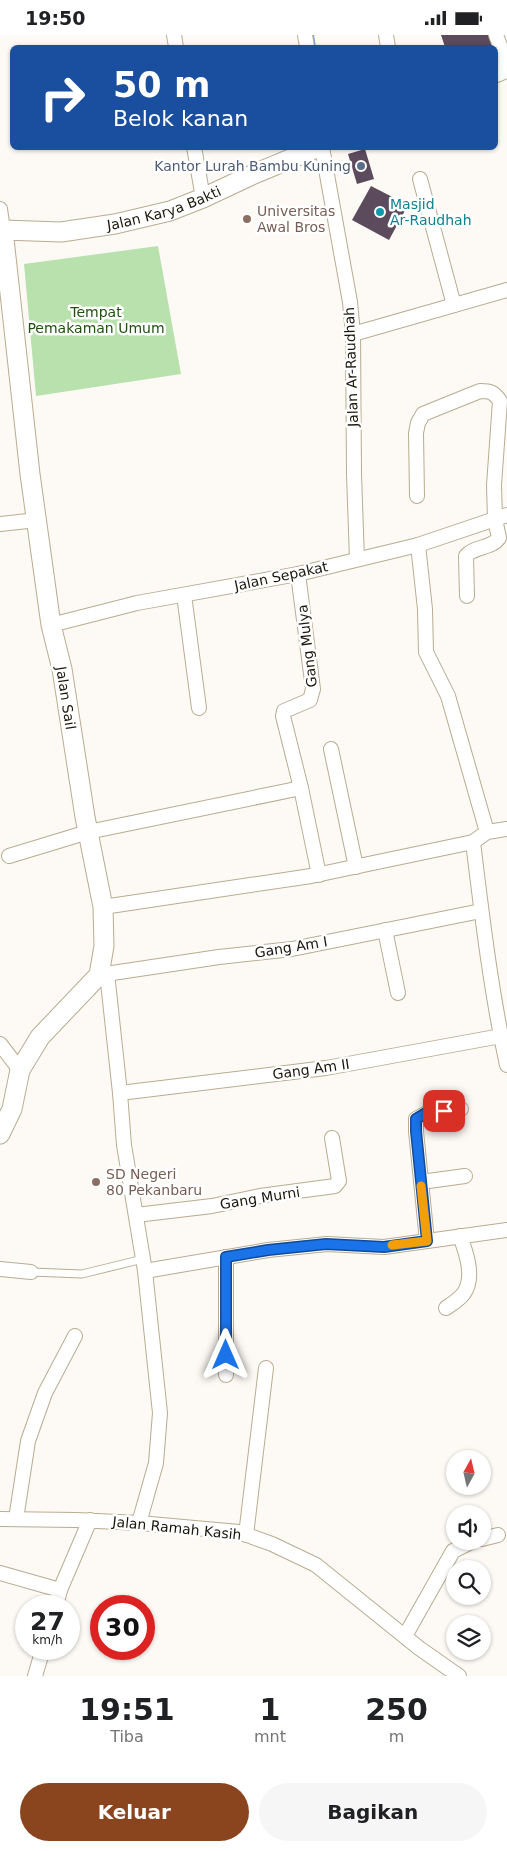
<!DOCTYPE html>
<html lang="id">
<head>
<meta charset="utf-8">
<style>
  :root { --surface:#fff; --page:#f6f6f6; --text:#202124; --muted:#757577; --accent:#8a441e }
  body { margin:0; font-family:"DejaVu Sans",sans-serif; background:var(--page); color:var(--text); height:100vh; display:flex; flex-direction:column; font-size:19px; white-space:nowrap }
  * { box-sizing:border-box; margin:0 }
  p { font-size:16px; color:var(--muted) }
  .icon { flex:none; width:28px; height:28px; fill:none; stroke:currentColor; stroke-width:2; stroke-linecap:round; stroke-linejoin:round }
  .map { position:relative; height:1641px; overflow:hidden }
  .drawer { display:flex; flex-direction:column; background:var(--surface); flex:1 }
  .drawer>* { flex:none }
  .top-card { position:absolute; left:10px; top:10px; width:488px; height:105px; border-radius:8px; box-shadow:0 1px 4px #0004; background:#1a4fa0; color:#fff; overflow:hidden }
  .needle { width:32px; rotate:8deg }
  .tools { position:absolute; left:446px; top:1415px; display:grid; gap:10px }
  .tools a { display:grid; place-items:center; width:45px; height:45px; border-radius:50%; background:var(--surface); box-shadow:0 1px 4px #0004; font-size:25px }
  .speed { position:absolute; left:15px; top:1560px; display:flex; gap:10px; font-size:25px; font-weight:700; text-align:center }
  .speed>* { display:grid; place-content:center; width:65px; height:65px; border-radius:50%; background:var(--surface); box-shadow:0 1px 4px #0004; line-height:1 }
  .speed small { font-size:12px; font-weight:400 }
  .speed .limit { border:8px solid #d22; background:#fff; color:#111 }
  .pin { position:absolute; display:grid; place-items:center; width:42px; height:42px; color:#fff; margin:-21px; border-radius:10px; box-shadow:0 2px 8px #0006 }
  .me { position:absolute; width:55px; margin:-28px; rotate:0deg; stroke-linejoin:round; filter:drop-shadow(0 0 4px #0008) }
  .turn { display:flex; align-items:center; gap:18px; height:105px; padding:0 20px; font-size:22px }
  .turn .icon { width:65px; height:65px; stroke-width:2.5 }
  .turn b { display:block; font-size:35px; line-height:42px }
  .eta { display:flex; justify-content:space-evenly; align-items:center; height:85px; text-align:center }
  .eta b { font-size:30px; font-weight:700; line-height:35px }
  .primary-button { display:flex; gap:10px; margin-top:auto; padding:10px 20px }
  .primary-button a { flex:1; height:58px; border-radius:30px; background:var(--accent); color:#fff; font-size:20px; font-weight:700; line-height:58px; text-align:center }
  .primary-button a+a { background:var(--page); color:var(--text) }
  .status { display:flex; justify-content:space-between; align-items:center; height:35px; padding:0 25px; background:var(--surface); direction:ltr }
  .status svg { height:14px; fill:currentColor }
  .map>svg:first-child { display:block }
</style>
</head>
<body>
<div class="status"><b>19:50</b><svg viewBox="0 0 49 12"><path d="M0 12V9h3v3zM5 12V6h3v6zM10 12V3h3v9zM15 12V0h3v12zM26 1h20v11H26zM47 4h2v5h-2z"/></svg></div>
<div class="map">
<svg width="507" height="1641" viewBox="0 0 507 1641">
  <rect width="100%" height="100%" fill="#fdfaf5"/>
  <path fill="#b8e1ad" d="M158,211l23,128 -145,22 -12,-132z"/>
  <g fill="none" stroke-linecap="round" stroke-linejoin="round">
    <path stroke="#6faae4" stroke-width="4" d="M312,0l2,12"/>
  </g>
  <g fill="#5c4a5d">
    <path d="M441,0h49l5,12h-50z"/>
    <path d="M365,114l9,30 -17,5 -9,-30z"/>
    <path d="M371,151l37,19 -19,35 -37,-20z"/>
  </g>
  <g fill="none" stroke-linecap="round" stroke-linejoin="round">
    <g stroke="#b8ac92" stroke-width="9">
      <path id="lane" d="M31,1237l51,2 61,-15"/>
    </g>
    <g stroke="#b8ac92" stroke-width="16">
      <g id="street">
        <path d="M174,0l2,12"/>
        <path d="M305,0l2,12"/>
        <path d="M386,0l2,12"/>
        <path d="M496,0l11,29"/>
        <path d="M194,112l9,51"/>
        <path d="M322,112l28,155 3,32 1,140 3,85"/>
        <path d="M420,144l34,126"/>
        <path d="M0,174l3,21 -3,-1"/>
        <path d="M353,299l154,-44"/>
        <path d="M417,461l-1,-63 2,-10 5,-9 57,-23c10,0 14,1 20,10l-6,84 1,34 4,19c-8,11 -25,8 -33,18l1,40"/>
        <path d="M0,489l37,-4"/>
        <path d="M418,510l7,64 1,43 22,44 39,136"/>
        <path d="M298,539l15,115 -3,11 -26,11 -1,5 18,72 18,87"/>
        <path d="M184,560l15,113"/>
        <path d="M51,590l86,-22 161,-29 120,-29 89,-30"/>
        <path d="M331,714l25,118"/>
        <path d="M473,807c9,74 18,150 34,223"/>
        <path d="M9,821l79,-24 213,-44"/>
        <path d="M103,872l208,-31 162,-34 14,-10 20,-3"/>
        <path d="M385,895l13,63"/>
        <path d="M107,938l13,120 4,52 21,126 15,142 -4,50 -17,60"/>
        <path d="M99,940l120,-18 73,-8 189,-38"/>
        <path d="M0,1009l20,26"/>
        <path d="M120,1058l206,-25 175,-32"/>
        <path d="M421,1147l44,-6"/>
        <path d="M136,1180l76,-9 48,-10 75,-10 4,-5 -7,-43"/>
        <path d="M427,1206l-11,-110v-12l11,-6 34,-4"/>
        <path d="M226,1222v118"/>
        <path d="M0,1234l31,3"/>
        <path d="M145,1236l123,-21 59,-6 57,3 123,-17"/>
        <path d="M446,1273c6,-4 14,-9 18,-15 11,-16 2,-41 -4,-57"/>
        <path d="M0,1484l76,1 63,3 100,9 33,12 44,21 103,83 40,28"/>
        <path d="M16,1484l12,-78 17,-48 30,-57"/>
        <path d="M246,1500l20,-167"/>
        <path d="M482,1504l16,-4"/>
        <path d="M0,1538l60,17 -4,16"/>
        <path d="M60,1555l30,-70"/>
        <path d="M405,1601l48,-85 20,-10"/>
        <path d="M35,1641l8,-27"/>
      </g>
    </g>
    <g stroke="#b8ac92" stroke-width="21">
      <g id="secondary">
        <path d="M495,38l12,-5"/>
        <path id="s1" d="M0,1099l12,-25 8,-39 20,-33 59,-62 5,-29 -1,-39 -18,-90 -23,-148 -11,-44 -21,-151 -27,-244 58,2 54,-8 55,-13 33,-13 51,-24 65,-27"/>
      </g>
    </g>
    <use href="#lane" stroke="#fff" stroke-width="7"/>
    <use href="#street" stroke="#fff" stroke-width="14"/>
    <use href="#secondary" stroke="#fff" stroke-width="19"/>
  </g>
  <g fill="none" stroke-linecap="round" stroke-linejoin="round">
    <g stroke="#114b97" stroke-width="12">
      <path id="route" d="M226,1320v-98l42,-7 58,-6 58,3 43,-6 -11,-110v-12l10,-6 18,-2"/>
    </g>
    <use href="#route" stroke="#1a73e8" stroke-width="9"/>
    <path stroke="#f59e0b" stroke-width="9" d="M392,1210l35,-4 -6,-55"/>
  </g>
  <circle fill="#5c6f8a" stroke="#fff" stroke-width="2" cx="361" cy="131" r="5"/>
  <circle fill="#0f9aa8" stroke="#fff" stroke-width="2" cx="380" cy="177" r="5"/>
  <g fill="#8d6e63" stroke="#fff" stroke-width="2">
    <circle cx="247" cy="184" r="5"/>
    <circle cx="96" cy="1147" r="5"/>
  </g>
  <g text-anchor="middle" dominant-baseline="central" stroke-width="5" stroke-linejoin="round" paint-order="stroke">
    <g font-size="14" fill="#4e5e75" stroke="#fff" text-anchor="end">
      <text x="351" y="131">Kantor Lurah Bambu Kuning</text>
    </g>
    <g font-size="14" fill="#0d838f" stroke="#fff" text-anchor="start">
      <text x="390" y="169">Masjid<tspan x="390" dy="16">Ar-Raudhah</tspan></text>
    </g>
    <g font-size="14" fill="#1b170d" stroke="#fff">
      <text stroke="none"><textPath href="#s1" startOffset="1109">Jalan Karya Bakti</textPath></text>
      <text transform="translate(351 332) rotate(-92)">Jalan Ar-Raudhah</text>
      <text transform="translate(281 541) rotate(-12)">Jalan Sepakat</text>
      <text transform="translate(307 611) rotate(-97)">Gang Mulya</text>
      <text transform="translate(66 663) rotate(81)">Jalan Sail</text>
      <text transform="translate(291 912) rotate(-9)">Gang Am I</text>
      <text transform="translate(311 1034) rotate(-8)">Gang Am II</text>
      <text transform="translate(260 1163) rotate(-9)">Gang Murni</text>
      <text transform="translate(177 1493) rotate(6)">Jalan Ramah Kasih</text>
    </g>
    <g font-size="14" fill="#785e54" stroke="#fff" text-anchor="start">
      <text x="257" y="176">Universitas<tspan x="257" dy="16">Awal Bros</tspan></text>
      <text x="106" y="1139">SD Negeri<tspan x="106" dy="16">80 Pekanbaru</tspan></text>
    </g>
    <g font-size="14" fill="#205110" stroke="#fff">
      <text x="96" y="277">Tempat<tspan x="96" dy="16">Pemakaman Umum</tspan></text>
    </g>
  </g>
</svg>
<div class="tools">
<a><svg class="needle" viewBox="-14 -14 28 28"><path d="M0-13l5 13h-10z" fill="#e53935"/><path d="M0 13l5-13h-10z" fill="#757577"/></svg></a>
<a><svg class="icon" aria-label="sound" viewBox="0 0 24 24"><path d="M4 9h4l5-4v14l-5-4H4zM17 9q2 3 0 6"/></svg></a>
<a><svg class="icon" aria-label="search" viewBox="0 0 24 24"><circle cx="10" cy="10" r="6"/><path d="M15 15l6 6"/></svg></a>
<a><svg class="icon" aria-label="layers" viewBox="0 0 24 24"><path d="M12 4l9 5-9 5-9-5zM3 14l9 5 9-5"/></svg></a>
</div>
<div class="speed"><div>27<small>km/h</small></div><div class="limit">30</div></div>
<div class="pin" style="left:444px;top:1076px;background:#d93025"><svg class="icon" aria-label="arrive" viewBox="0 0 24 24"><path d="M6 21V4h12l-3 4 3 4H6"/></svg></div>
<svg class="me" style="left:226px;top:1320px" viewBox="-20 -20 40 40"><path d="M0-17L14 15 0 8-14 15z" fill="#1a73e8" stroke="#fff" stroke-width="4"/></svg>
<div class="top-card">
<div class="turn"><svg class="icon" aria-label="right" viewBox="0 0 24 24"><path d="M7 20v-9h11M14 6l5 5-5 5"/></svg><div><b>50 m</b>Belok kanan</div></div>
</div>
</div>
<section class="drawer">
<div class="eta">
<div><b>19:51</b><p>Tiba</p></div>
<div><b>1</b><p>mnt</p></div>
<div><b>250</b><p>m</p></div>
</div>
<div class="primary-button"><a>Keluar</a><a>Bagikan</a></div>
</section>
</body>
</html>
